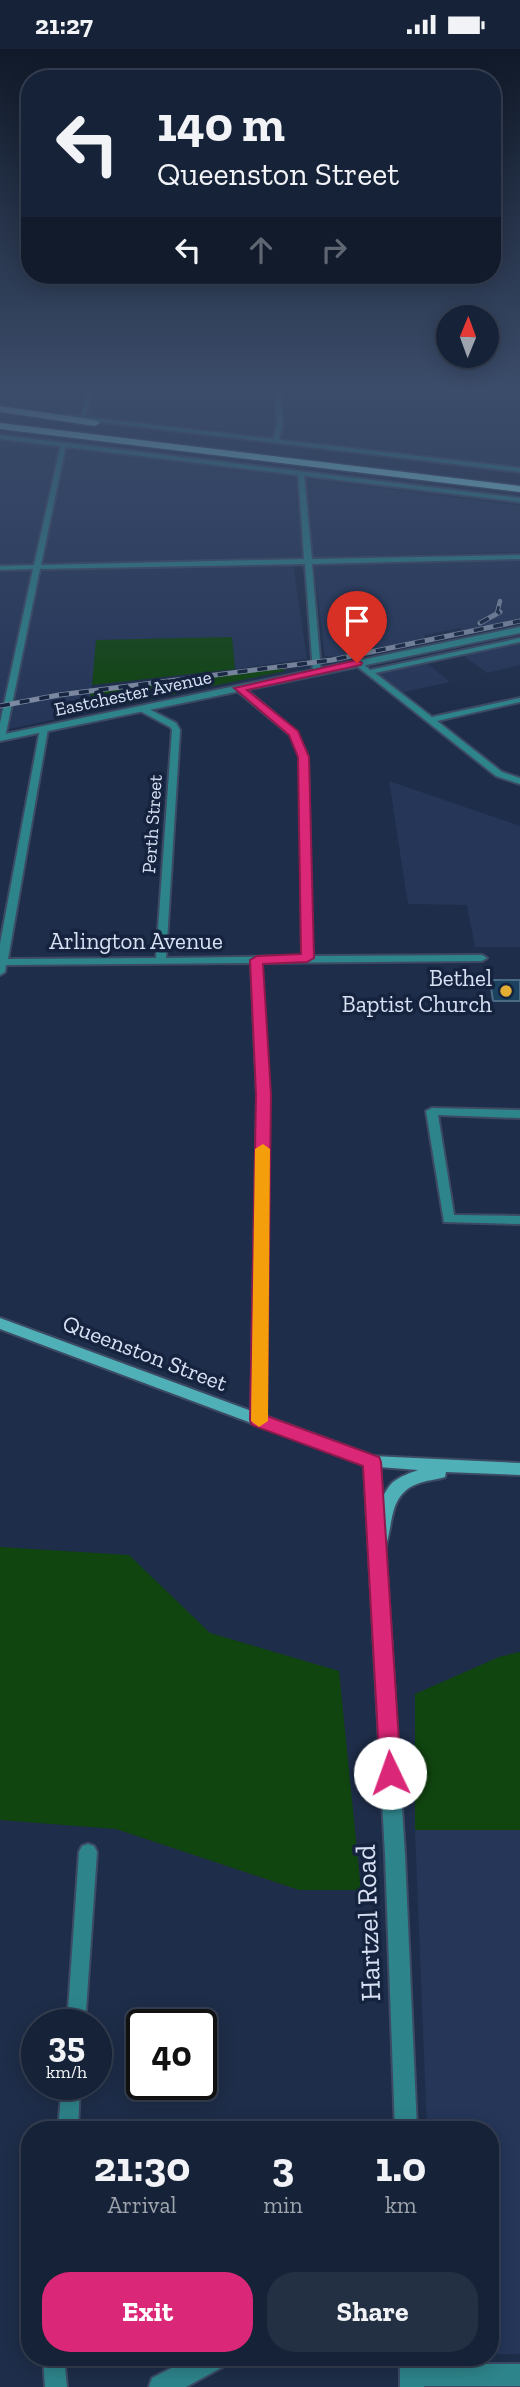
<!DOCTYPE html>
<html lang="en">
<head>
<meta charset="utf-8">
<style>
  :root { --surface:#162237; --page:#232f42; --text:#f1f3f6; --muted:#9ea4ad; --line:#353f52; --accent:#db2777 }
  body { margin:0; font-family:"Zilla Slab",serif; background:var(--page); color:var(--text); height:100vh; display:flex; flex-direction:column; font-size:26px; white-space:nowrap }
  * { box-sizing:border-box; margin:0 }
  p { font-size:23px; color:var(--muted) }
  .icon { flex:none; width:38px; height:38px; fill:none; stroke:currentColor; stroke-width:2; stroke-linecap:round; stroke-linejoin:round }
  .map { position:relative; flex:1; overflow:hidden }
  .sheet { position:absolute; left:21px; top:2072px; width:478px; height:245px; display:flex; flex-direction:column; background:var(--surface); border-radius:28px; box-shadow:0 4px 18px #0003,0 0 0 2px var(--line) }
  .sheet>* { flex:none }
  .banner { position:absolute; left:21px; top:21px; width:480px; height:214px; border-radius:28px; box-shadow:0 4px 18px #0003,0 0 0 2px var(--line); background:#162237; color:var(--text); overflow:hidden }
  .needle { width:46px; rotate:1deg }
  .buttons { position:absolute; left:436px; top:256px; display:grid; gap:14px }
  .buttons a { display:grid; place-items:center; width:63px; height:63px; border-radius:50%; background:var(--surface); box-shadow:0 4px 18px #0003,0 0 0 2px var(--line); font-size:35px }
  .speed { position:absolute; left:21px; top:1960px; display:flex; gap:14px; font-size:35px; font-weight:700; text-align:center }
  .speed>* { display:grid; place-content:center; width:91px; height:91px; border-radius:50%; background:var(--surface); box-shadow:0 4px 18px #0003,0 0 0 2px var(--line); line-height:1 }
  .speed small { font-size:18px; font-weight:400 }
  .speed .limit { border:4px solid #111; border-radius:10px; background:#fff; color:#111 }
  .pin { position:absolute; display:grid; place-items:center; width:60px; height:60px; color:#fff; margin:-72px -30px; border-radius:50% 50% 50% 0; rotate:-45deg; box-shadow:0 0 7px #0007 }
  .pin .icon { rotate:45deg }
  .me { position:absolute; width:77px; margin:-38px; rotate:357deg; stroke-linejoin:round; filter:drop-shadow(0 0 5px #0008) }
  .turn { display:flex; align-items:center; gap:24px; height:147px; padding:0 21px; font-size:32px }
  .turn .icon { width:91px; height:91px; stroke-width:2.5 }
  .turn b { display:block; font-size:49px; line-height:60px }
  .lanes { display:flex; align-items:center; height:66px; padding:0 21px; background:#0003; justify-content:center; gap:35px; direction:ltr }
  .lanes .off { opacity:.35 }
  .eta { display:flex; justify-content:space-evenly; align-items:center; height:119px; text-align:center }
  .eta b { font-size:42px; font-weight:700; line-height:49px }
  .button { display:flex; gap:14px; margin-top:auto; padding:14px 21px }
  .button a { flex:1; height:80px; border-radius:28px; background:var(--accent); color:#fff; font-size:28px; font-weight:700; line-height:80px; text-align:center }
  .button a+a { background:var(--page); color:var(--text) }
  .status { display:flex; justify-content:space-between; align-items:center; height:49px; padding:0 35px; background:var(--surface); direction:ltr }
  .status svg { height:19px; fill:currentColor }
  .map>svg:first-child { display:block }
</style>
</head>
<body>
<div class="status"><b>21:27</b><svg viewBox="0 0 49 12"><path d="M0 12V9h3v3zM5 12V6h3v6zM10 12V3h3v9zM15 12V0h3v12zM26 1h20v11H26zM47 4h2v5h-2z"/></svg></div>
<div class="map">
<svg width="520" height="2338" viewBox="0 0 520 2338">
  <rect width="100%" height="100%" fill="#1e2d49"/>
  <g fill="#253659">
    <path d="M0,339h520v77l-520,-60z"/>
    <path d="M0,391l520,66v46l-228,6 15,101 -72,10 -3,-31 -135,2 -8,72 -89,19z"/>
    <path d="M520,509v61l-55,12 -5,-3 -36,7 1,4 -84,18 -16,-1 -11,-93z"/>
    <path d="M520,592v24l-33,8 -26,-19z"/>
    <path d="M424,612l26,21 -51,11 -25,-21z"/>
    <path d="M389,732l131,45v121h-45l-8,-42 -59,-1z"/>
    <path d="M415,1781h105v524h-30v-224h-63z"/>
  </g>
  <g fill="#10450f">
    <path d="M232,588l3,32 -143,16 4,-45z"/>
    <path d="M282,619l3,3 -196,41 2,-20z"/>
    <path d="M0,1498l129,8 81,78 129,38 22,219h-62l-183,-61 -116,-9z"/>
    <path d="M520,1603v178h-105v-136l84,-37z"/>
  </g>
  <path fill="#1b425e" stroke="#4b6b84" stroke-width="2" d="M490,931h30v21h-27z"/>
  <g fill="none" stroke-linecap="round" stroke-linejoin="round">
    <g stroke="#3c4a64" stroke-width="4">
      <g id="minor">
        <path d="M89,339h6l-10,30 -5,1z"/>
        <path d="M274,339h6l3,36 -4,17 -3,2 -3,-2 4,-17z"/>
        <path d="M61,395l5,1 -25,120 263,-6 -6,-86 3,-2 3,2 8,86 208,-4v4l-208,5 9,108 -4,2 -4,-2 -8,-108 -265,5 -35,169 -5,2v-17l33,-154 -33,1v-4l34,-1z"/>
        <path d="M520,589v4l-145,31 57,44 88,-19v4l-83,19 65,51 18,6v6l-24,-8 -143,-113 7,-2 10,9z"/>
        <path d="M236,637h6l55,46 11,25 4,199 170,-1 5,3 -5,3 -221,2 8,133 -4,324 -2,4h-10l-2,-4 6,-324 -6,-133 -245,2 -1,7 -5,3v-31l40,-215 4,-3 4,3 -40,230 148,-1 16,-228 -2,-3 -30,-16v-4l3,-1 33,17 4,7 -14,228 136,-2 -2,-199 -10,-22 -54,-45z"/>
        <path d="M432,1059l88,2v8l-82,-3 16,100 66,1v8l-76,-2 -18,-111z"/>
        <path d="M88,1795l6,2 3,6 -12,173h-18l12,-173 3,-6z"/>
        <path d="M62,2035h18l-2,46h-20z"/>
        <path d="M43,2308h21l3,30h-22z"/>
        <path d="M411,2315h109v22h-109l-7,-4 -4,-7 4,-7z"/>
      </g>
    </g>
    <g stroke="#3c4a64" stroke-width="4">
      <g id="tertiary">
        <path d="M60,365l460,54v4l-462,-55z"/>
        <path d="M0,386l520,63v4l-520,-63z"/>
        <path d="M520,578v6l-520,108v-6z"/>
        <path d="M372,1407l6,2 2,4 25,393 12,275h-22l-10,-275 -21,-393 2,-4z"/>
        <path d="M193,2308h37l-4,8 -40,22h-37l3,-9z"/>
        <rect x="400" y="2308" width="24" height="30"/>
      </g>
    </g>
    <g stroke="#3c4a64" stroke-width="4">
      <path id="secondary" d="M0,1269l373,138 147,7v12l-74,-3 -1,5c-9,3 -19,3 -28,7 -31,12 -22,44 -34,69l-6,2 -6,-2c-7,-15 10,-60 22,-71 8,-6 17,-9 25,-12l-52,-4 -366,-137z"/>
    </g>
    <g stroke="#3c4a64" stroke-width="3">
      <g id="motorway">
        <path d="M0,357l95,14 5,3 -5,3 -95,-14z"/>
        <path d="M0,374l520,63v6l-520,-63z"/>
      </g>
    </g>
    <use href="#minor" fill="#2e848b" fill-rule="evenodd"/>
    <use href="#tertiary" fill="#2e848b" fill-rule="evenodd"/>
    <use href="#secondary" fill="#4fb0b8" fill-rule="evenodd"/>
    <use href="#motorway" fill="#90eef6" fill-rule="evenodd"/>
    <g stroke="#7f8ca3" stroke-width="4.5">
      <path id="rail-far1" d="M497,564l3,-12"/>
    </g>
    <g stroke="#7f8ca3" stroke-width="5">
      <g id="rail">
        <path d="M480,574l20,-11"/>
        <path d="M0,657l59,-11 273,-35 188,-39"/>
      </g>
    </g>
    <use href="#rail-far1" stroke="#15233e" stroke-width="2.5" stroke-dasharray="7" stroke-linecap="butt"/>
    <use href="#rail" stroke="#15233e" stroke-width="3.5" stroke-dasharray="10" stroke-linecap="butt"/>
  </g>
  <linearGradient id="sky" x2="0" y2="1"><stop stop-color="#101928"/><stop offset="0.51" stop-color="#3b4c6a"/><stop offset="1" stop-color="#3b4c6a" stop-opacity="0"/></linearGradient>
  <rect width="520" height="666" fill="url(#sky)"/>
  <path fill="#db2777" stroke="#8e194d" stroke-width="2" d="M357,611l5,3 -1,2 -114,25 51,41 11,26 5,201 -7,4 -44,2 8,131 -4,321 112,41 2,5 20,311 -3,7 -8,3 -7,-3 -3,-7 -17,-307 -111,-41 -2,-5 6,-325 -6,-135 7,-4 44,-2 -3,-197 -9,-22 -55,-47z"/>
  <path fill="#f59e0b" d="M263,1095l7,5 -2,272 -9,6 -8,-6 4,-272z"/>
  <circle fill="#e4ae35" stroke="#15233e" stroke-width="2.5" cx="506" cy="942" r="7"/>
  <g text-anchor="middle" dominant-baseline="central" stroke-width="7" stroke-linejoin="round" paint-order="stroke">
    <g font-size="19" fill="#d7e1f3" stroke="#15233e">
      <text transform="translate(133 644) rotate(-12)">Eastchester Avenue</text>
      <text transform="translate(152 775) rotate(-86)">Perth Street</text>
    </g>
    <g font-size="23" fill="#d7e1f3" stroke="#15233e">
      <text x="136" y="892">Arlington Avenue</text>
      <text transform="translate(145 1304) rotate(21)">Queenston Street</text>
    </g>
    <g font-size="23" fill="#d7e1f3" stroke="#15233e" text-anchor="end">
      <text x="492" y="929">Bethel<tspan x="492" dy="26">Baptist Church</tspan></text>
    </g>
    <g font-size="28" fill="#d7e1f3" stroke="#15233e">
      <text transform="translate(368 1874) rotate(-92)">Hartzel Road</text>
    </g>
  </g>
</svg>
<div class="buttons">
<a><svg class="needle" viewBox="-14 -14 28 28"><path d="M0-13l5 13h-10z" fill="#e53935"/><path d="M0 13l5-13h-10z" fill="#9ea4ad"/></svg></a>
</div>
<div class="speed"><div>35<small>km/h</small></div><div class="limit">40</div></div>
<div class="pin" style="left:357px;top:614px;background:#d93025"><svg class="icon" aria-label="arrive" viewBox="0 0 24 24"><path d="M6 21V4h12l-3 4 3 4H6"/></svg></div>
<svg class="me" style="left:390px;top:1724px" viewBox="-20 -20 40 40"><circle r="19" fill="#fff"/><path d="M0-13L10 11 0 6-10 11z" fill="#db2777"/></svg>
<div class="banner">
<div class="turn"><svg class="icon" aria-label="left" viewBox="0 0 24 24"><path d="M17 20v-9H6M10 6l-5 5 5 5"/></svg><div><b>140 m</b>Queenston Street</div></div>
<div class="lanes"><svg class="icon" aria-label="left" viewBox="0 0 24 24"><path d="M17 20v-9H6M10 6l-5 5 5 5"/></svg><svg class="icon off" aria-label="ahead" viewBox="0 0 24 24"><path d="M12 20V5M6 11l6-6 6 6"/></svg><svg class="icon off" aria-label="right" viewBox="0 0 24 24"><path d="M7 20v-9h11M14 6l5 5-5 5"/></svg></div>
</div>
<section class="sheet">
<div class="eta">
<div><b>21:30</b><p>Arrival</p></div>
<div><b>3</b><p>min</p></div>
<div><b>1.0</b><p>km</p></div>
</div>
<div class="button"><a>Exit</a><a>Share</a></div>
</section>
</div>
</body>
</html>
